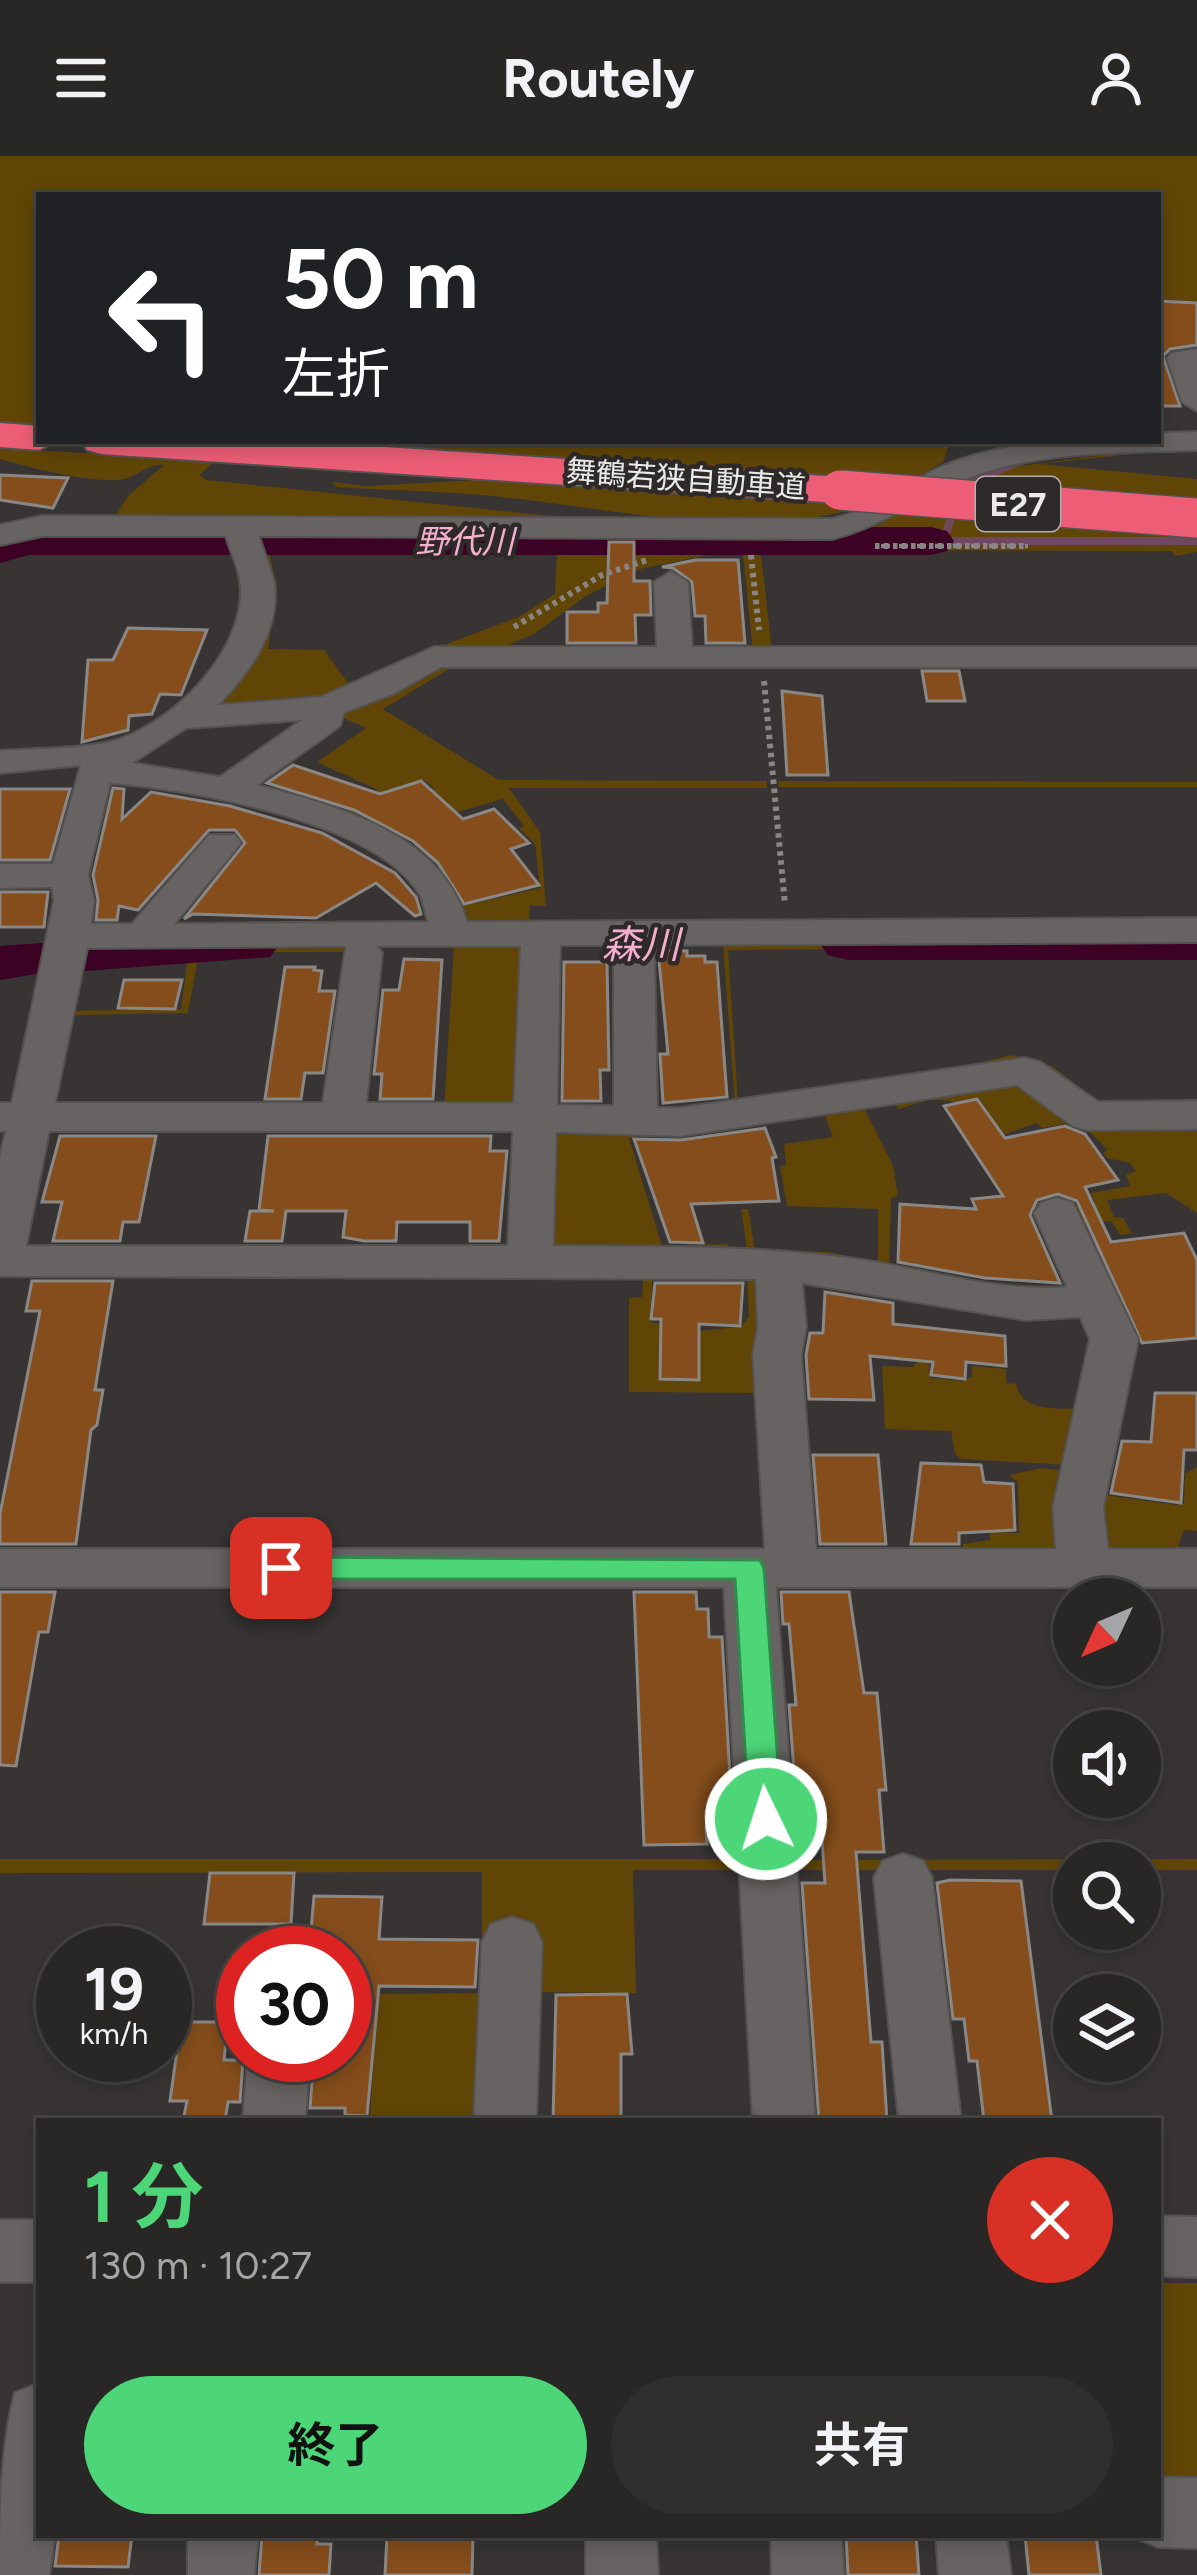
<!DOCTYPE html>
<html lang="ja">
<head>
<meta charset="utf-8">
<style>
  :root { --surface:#292726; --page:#312f2e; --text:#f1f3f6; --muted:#a5a5a7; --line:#454443; --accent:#4cd677 }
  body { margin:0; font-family:Figtree,"Noto Sans JP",sans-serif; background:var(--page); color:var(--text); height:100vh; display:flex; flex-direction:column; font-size:45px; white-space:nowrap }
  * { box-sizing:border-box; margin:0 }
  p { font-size:39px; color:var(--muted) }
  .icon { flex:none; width:66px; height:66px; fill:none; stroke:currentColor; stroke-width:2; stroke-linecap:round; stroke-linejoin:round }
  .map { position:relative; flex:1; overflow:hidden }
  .drawer { position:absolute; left:36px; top:1962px; width:1125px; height:420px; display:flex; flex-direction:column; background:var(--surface); border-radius:0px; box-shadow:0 6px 18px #0003,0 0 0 3px var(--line) }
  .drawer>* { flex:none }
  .top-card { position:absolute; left:36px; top:36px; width:1125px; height:252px; border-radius:0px; box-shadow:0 6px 18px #0003,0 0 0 3px var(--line); background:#202124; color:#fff; overflow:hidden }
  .needle { width:78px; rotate:226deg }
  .fabs { position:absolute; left:1053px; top:1422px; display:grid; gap:24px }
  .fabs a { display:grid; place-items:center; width:108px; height:108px; border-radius:50%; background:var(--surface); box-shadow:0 6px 18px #0003,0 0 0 3px var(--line); font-size:60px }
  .speed { position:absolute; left:36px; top:1770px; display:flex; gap:24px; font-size:60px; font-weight:700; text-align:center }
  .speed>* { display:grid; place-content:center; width:156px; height:156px; border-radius:50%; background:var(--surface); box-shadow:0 6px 18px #0003,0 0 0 3px var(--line); line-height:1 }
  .speed small { font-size:30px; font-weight:400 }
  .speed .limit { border:18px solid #d22; background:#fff; color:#111 }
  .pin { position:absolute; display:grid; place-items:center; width:102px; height:102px; color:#fff; margin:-51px; border-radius:24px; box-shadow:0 6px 18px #0006 }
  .me { position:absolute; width:132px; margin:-66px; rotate:356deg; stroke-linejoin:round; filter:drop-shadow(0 0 9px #0008) }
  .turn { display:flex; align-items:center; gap:42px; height:252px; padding:0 48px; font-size:54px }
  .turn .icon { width:156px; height:156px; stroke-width:2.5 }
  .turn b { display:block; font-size:84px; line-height:102px }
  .round { display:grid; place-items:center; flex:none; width:126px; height:126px; border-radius:63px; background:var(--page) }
  .headline { display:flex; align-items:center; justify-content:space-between; height:204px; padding:0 48px }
  h1 { font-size:72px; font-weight:700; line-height:90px; color:var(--accent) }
  .button { display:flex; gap:24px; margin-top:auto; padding:24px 48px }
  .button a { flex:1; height:138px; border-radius:72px; background:var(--accent); color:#111; font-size:48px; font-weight:700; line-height:138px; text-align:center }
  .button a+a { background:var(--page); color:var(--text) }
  header { display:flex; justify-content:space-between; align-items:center; height:156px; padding:0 48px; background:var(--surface); font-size:54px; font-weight:700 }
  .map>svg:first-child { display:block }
</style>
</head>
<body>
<header><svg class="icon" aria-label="menu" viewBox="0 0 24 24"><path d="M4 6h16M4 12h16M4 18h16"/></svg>Routely<svg class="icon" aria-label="person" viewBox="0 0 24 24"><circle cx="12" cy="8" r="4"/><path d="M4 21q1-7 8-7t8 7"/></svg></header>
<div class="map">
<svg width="1197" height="2419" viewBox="0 0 1197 2419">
  <rect width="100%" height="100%" fill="#373433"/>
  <g fill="#604506" fill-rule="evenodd">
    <path d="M0,0h1197v146l-39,-3v-104h-1119v230l-39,-1z"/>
    <path d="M306,285h644l-7,21 -35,21z"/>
    <path d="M1197,291l-158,17 158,15v59h-396l77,-13 98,-53 163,-22z"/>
    <path d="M0,292l204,12 8,3 -12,12 6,5 402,42 -494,-4 15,-23 35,-30c-18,-2 -27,14 -46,15 -31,2 -87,-12 -118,-21z"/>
    <path d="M495,323l197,15 189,7c-122,42 -246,11 -370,-3 -58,-7 -117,-7 -174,-11l-6,-5 36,4z"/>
    <path d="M1197,387v9l-22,4 -3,-5 -404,-1 -7,4 11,97h-19l-10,-96 -31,-1 -72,15 -54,27 -52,38 -40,17 -60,2 -78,42 -147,20 52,-165 6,-1v-5zM351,392l206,5 -2,41 -36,23 -107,40 -59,33 -29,-40 -56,-1 9,-63 -9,-37z"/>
    <path d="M25,388h209l-5,6 11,1c18,44 8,79 -18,118l-10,-1c6,-7 16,-16 19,-22 15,-23 9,-65 1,-89l-8,-4 -197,-2 -27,9v-8z"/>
    <path d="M427,506l30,2 -74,45 116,71 268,1v7h-258l31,44 6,74h-16l-1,18 -72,1 -14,-45 19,26 78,-18 -5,-44 -16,-16 5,-2 -21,-27 -52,15 -26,-22 9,-4 -10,-8 -23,7 5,6 -66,27 -8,-4 46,-26 -61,-28 49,-34 -27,-12 1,-9z"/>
    <path d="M778,625l419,1v5h-418z"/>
    <path d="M723,790h474l-469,4 10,152 200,-29 73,-18 41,11 42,33 16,5 -8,3 -58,-37 -309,34z"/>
    <path d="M454,791h78l-5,162h-83z"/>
    <path d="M347,792v4h-148l-11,61 -116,2 2,-4 107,-2 7,-51 -105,5 1,-6 87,-8z"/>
    <path d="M1014,922l64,43 -36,7 -6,-5 -33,12 -25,-38 -22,5 -24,-3 -34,10 -4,-7z"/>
    <path d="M863,950l30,60 5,30 -7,2 -2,77 -141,-18 -7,-48h7l7,42 71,1 52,9v-52l-91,-3 -7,-40 6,-1 -2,-21 49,-7 -10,-26z"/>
    <path d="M1197,967v90l-31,-20 -59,7 7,17 9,1 9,15 -12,2 -9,-14 -39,4 -3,-18 26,-4 -4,-10 39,-7 -4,-11 10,-4 -6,-8 -23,-5 -4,-5 5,-3 -25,-25z"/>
    <path d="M539,972l115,5 -25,5 33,108 66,-2 -2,6 -178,-2z"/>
    <path d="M644,1112h9l-3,54 52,9 40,-5 7,-10 -2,-40 23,-7 2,124 -143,-1v-94l13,-1z"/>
    <path d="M917,1206l12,1 1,15 33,3 9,-4v-11l34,3v14l10,1c6,32 52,23 79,25l-27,56 -107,-6 -6,-5 -4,-23 -66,-2 -3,-63 31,1z"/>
    <path d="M1197,1311v64l-13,-1 -6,17 -10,4 -206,2 1,-9 27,-4v-8l29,1 -1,-51 -9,-7 34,-7 32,5 14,20 88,12 7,-1 1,-30z"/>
    <path d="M0,1703h757v11h-124l3,123 -108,-1 1,-57 -47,1v-64l-482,1z"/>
    <path d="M1197,1703v11h-57v-7h-66v7h-293l-1,-10z"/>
    <path d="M489,1837l-4,126 -115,-2 8,-123z"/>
    <path d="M1158,2127h39v213l-39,-5z"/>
  </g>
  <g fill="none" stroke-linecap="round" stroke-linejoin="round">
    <g stroke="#714760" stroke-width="8">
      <path d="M962,330l56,-24"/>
      <path d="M931,385h266"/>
      <path d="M932,385l15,-10 8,-27"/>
    </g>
    <g fill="#3c0125" fill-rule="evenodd">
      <path d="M25,371h906l16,4 7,10 -7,10 -16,4h-902l-29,8v-29z"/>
      <path d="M848,770h349v34h-349l-20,-5 -9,-12 9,-12z"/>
      <path d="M250,772l20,5 9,12 -9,12 -185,14 -13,-3 -72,12v-34z"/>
    </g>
  </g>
  <g fill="#844d1b" stroke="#8a8886" stroke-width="3">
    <path d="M1158,145l39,2v42l-27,4 -7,7 17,50h-22z"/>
    <path d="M0,319l68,3 -15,30 -53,-8z"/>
    <path d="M609,386h25v39h16l1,34h-16l1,28h-69v-31h31v-9h9z"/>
    <path d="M695,404h43l7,83h-39l-1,-27h-10l-3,-34 -19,-14 -11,-1z"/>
    <path d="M128,472l79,2 -26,65 -21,-1 -8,20 -23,2 -1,14 -46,12 6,-82h25z"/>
    <path d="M922,515h37l6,30h-38z"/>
    <path d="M782,535l40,5 6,79h-41z"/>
    <path d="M293,609l87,29 41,-13 42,38 31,-10 35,34 -18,6 28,36 -75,19 -26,-41 -25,-22 -59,-31 -87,-27z"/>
    <path d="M113,632l11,1 -2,30 29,-27 79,14 92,27 73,40 21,24 5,17 -6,2 -39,-33 -60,35 -123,-4 -9,5 61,-76 -10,-13h-26l-71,80 -19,-4 -2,14h-21l2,-20 -5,-25z"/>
    <path d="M0,633h70l-20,71h-50z"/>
    <path d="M0,736h48l-4,35h-44z"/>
    <path d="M658,794l29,1v5h18v6h12l10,135 -64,6 -3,-49h8z"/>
    <path d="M404,803l38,1 -9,139h-53l2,-25h-8l9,-84h16z"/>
    <path d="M564,806h43l2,108h-9l1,31h-39z"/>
    <path d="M285,811h30l-1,3 8,1 -3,20h16l-12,82h-18l-4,26h-36z"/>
    <path d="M124,824h58l-7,29 -57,-1z"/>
    <path d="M977,943l28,39 60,-12 20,8 33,46 -33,7 26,55 73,-9 13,27v78l-55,5 -65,-142 -19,-7 -21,6 -7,15 30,68 -75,-5 -87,-16 2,-58 76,5 -4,-10 31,-3 -59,-90z"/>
    <path d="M765,972l11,29 -4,1 7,43 -88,3 12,39 -33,-1 -36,-103 47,1z"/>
    <path d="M60,980h96l-17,86h-16l-3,19h-67l9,-39h-20z"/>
    <path d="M268,980h223l-1,15h17l-8,90h-29v-19h-73l-1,19h-32l-21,-4 3,-26h-60l-4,30h-37l5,-30h24l-15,-1z"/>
    <path d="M32,1125h81l-18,109h8l-6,35 -6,5 -15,114h-76v-30l40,-203h-14z"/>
    <path d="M655,1127h88l-3,43 -41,-2v56l-39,-1 1,-60h-10z"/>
    <path d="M825,1136l68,11v21l112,12 1,30 -40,-4 -1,17 -34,-4 2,-13 -63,-6 4,44 -65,-1 -3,-44 4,-22h13z"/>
    <path d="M1155,1237h42v57h-13l-3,53 -70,-10 11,-52 29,1z"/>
    <path d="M813,1299h65l8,89h-66z"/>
    <path d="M921,1307l60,2 3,17 29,2 2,46 -56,3v11h-48z"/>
    <path d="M0,1436h55l-7,40h-9l-23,134 -16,-1z"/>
    <path d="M634,1436h62l1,17h11l1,28h13l11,192 -27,-2 1,17 -63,1z"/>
    <path d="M781,1436h68l15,101h13l9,97h-7l5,62h-28l15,190h11l5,79h-68l-17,-238h23l-4,-57h-23l-9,-121h7l-7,-81h-6z"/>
    <path d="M210,1717h84l-3,51h-87z"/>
    <path d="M950,1724l71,1 31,240h-68l-7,-60h-8l-5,-42h-11l-16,-136z"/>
    <path d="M314,1740l68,1 -3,42 99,1 -3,47 -96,-1 -12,130 -22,-1v-7h-35l4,-53h31v-102h-36z"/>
    <path d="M627,1838l5,60h-11v67h-68l3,-126z"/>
    <path d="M181,1866h47l-4,38h19l-3,42h-12l-3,19h-42l4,-20h-17z"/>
    <path d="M59,2379h73l-4,32 -73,-1z"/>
    <path d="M262,2379h56l-1,9h14l-2,31h-70z"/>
    <path d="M387,2379h86l-1,40h-87z"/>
    <path d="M846,2379h70l3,40h-71z"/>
    <path d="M1025,2379h71l5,40h-72z"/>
  </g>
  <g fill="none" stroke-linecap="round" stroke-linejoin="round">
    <g stroke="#545251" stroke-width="4">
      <g id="minor">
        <path d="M1197,193v62l-15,-9 -15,-43 4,-6z"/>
        <path d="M1197,276v18c-70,3 -145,1 -212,22 -54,17 -97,53 -153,67l-573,-3c4,16 12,31 15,47 7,48 -25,90 -56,122l103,-8 113,-50h223l-3,-65 17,-10 17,10 4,65h505v20h-756l-48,27 -49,18 -4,14 -83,59c82,22 183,47 210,137l730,-4v24l-547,3 4,6 3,157h23l345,-50 15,4 58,40 99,-1v28l-109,1 -15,-4 -56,-41 -337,51 -124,-4 -3,114c99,1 197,-1 295,12 72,9 146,35 219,29l-33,-74 7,-10 16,-5 16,5 65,136 -35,169 5,41h89v38h-421l39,534h-62l-29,-534h-724v-38h765l-12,-194 5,-28 -2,-48 -756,-3v-119l6,-26h-6v-28h12l42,-202 -2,-14 -52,1v-24h53l28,-99 -81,8v-22c34,-3 89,-1 120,-12 57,-20 122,-87 121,-149 0,-19 -10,-36 -15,-54h-184l-42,9v-20l42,-9 790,3c41,-9 73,-36 111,-53 68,-29 143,-25 215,-25v-8zM302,564l-82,57 -88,-14 54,-35zM110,627c78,6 268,38 310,112 4,7 5,19 8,27l-254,2 67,-81 -6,-8h-26l-77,89h-41l3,-23 -6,-26zM560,789h58l-4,6v155l-57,-1zM346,790l-23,157h-268l32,-155zM377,790h144l-7,157h-148l16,-150zM49,975h464l-5,115h-482zM802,1127l223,37 55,-3 10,22 -37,169 3,41h-240l-15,-194 5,-28z"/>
        <path d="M903,1698l20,7 9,17 29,243h-62l-25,-243 9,-17z"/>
        <path d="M512,1761l21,7 9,18 -6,179h-62l8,-179 9,-18z"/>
        <path d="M248,1899h62l-5,66h-62z"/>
        <path d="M1158,2060l39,1v60l-39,-1z"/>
        <rect x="0" y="2064" width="39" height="62"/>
        <path d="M39,2227v152h16l-6,40h-49c0,-60 0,-125 15,-182z"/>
        <path d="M1158,2321l39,1v70l-39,-1 -25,-10 25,-2z"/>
        <path d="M188,2379h70l-4,40h-66z"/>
        <path d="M586,2379h70l2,40h-72z"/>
        <path d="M771,2379h70l3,40h-72z"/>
        <path d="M936,2379h70l5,40h-72z"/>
      </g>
    </g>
    <g stroke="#545251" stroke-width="4">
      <g id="highway">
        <path d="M0,267l39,3v15h19l-19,9 -39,-3z"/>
        <path d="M81,285h211l548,36 15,4 6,9 -6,9 -15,4 -738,-49 -15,-4z"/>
      </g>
    </g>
    <path stroke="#888584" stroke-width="4.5" stroke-dasharray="3 3" stroke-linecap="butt" d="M875,390h153"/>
    <g stroke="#888584" stroke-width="6" stroke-dasharray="4.5 4.5" stroke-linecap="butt">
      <path d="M875,390h153"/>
      <path d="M751,399l8,75"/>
      <path d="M514,471l88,-52 48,-16"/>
      <path d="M764,525l21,224"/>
    </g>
    <use href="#minor" fill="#666362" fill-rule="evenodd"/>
    <use href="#highway" fill="#ed5e76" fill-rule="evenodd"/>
    <g stroke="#545251" stroke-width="42" stroke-linecap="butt">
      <path id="highway-bridge" d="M840,334l357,28"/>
    </g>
    <use href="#highway-bridge" stroke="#ed5e76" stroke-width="39"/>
  </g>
  <path fill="#4cd677" stroke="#318b4d" stroke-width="3" d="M281,1401l479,3 4,8 18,251 -5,9 -11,4 -12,-4 -5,-9 -14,-240h-454l-10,-3 -5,-8 5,-8z"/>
  <g text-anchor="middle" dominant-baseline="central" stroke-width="9" stroke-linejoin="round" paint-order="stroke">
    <g font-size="30" fill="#eceaea" stroke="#2d2a29">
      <text transform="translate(686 323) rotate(4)">舞鶴若狭自動車道</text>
    </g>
    <rect fill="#2d2a29" stroke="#b3b0b0" stroke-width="3" x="976" y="321" width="84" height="54" rx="9"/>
    <g font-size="33" font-weight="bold" fill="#eceaea">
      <text x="1018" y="348">E27</text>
    </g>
    <g font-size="33" font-style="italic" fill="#f4aece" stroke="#2d2a29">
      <text x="465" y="385">野代川</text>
    </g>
    <g font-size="39" font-style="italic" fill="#f4aece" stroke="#2d2a29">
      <text x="641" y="788">森川</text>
    </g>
  </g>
</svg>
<div class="fabs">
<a><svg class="needle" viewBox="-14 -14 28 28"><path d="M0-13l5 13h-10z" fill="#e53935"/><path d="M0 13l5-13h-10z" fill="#a5a5a7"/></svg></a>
<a><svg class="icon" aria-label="sound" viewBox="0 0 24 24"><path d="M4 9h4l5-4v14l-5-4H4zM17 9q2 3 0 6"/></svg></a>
<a><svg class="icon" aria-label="search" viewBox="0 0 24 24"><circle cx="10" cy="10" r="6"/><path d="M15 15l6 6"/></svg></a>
<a><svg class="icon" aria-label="layers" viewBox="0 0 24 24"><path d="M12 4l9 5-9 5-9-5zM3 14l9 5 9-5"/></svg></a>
</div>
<div class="speed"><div>19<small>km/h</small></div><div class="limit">30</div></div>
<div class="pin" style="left:281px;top:1412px;background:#d93025"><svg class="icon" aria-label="arrive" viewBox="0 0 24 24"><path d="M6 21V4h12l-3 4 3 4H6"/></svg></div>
<svg class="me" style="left:766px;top:1663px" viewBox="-20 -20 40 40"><circle r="17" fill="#4cd677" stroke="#fff" stroke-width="3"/><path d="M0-11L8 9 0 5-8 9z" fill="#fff"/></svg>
<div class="top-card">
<div class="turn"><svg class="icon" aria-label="left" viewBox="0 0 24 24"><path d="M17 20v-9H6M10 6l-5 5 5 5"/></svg><div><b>50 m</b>左折</div></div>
</div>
<section class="drawer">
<div class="headline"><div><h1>1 分</h1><p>130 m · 10:27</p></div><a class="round" style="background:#d93025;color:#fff"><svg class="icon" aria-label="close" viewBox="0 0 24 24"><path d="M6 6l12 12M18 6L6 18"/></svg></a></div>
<div class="button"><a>終了</a><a>共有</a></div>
</section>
</div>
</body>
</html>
